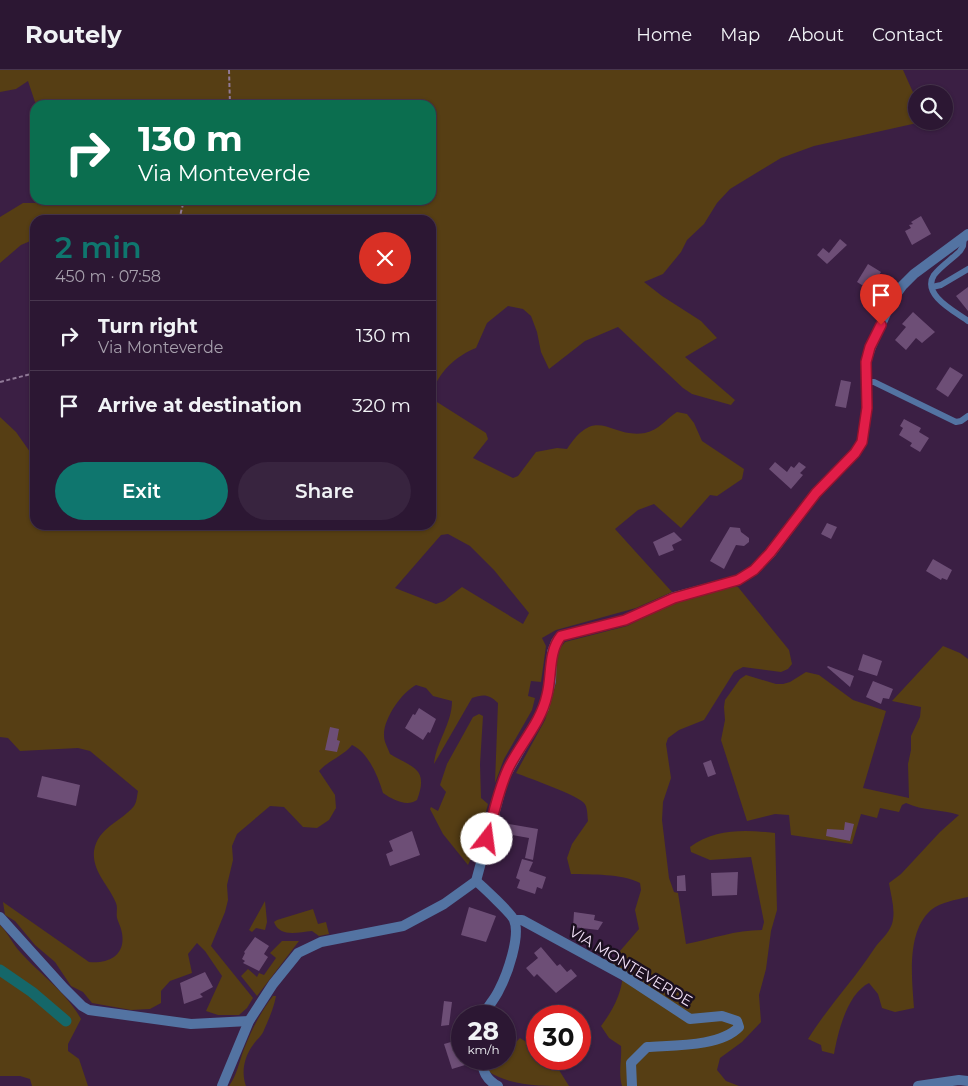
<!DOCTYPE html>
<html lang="en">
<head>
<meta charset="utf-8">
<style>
  :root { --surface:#2c1733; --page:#38243f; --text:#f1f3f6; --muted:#a69fac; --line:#48364e; --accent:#0f766e }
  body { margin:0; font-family:Montserrat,sans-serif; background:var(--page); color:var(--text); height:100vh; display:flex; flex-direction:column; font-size:19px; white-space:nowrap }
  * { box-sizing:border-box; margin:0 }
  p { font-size:16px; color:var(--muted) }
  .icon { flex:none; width:28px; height:28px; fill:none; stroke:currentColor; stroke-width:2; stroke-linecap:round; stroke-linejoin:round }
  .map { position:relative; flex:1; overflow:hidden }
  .side { position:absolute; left:30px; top:145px; width:406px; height:315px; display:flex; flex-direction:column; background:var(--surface); border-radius:15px; box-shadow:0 1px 4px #0004,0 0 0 1px var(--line) }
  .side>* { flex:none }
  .top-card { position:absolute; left:30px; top:30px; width:406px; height:105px; border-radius:15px; box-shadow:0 1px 4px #0004,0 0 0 1px var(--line); background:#0b6e4f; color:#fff; overflow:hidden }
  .tools { position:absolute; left:908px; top:15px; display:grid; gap:10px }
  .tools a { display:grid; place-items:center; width:45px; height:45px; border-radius:50%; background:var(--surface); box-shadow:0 1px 4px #0004,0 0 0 1px var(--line); font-size:25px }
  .speed { position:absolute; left:451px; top:935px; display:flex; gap:10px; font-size:25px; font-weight:700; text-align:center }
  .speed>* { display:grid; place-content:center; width:65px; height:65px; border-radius:50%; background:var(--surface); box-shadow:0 1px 4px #0004,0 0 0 1px var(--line); line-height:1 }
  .speed small { font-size:12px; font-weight:400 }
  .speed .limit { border:8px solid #d22; background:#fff; color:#111 }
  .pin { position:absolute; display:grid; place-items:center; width:42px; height:42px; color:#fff; margin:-51px -21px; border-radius:50% 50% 50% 0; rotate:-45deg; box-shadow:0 0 5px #0007 }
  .pin .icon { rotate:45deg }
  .me { position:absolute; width:55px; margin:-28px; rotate:15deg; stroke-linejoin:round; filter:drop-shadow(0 0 4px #0008) }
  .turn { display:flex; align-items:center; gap:18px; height:105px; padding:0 25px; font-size:22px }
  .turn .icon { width:65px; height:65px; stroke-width:2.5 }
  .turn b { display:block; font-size:35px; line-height:42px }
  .round { display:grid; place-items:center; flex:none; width:52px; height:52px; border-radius:26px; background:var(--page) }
  .headline { display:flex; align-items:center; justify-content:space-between; height:85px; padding:0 25px }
  h1 { font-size:30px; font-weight:600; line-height:38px; color:var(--accent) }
  .cta { display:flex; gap:10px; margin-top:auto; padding:10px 25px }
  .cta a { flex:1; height:58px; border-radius:30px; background:var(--accent); color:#fff; font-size:20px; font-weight:600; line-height:58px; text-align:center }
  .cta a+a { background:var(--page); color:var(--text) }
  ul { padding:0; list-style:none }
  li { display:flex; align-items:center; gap:15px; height:70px; padding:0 25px; border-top:1px solid var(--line) }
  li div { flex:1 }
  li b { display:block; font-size:19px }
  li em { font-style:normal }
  header { display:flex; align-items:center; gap:30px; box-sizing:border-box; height:70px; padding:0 25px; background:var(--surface); border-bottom:1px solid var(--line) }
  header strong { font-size:24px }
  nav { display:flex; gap:28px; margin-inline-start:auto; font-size:18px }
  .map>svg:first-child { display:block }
</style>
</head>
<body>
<header>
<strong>Routely</strong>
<nav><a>Home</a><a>Map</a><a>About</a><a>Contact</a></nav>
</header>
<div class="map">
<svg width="968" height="1016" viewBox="0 0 968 1016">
  <rect width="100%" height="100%" fill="#3b1f44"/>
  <g fill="#563e14" fill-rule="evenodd">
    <path d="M0,0h903l13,29v22h10l-112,25 -33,12 -51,31 -13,14 -13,21 -17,16 -6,12 -18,22 -19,8 18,14 39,25 16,17 -32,19 50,43 -4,5 -39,-11 -9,-6 -65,-61 -33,14 -36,28 -8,-17 -4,-20 -6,-16 -8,-7 -15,-3 -21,17 -11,25c-20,8 -38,24 -44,46l5,8 49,31 2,6 -15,19 40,20 5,-2 18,-24 21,-4 10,1c30,-46 43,-10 78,-16 14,-3 21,-14 32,-21l10,2 7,9 8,18 42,28 -2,10 -25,17 -7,-1 -29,33 -27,-24 -16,6 -23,19 57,63 -36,16 -80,22 -14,8 4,8 -5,36 -10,-1 -3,15 7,2 -3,12 -28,49 -9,24 3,-80c-9,-9 -15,-9 -26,-5l-38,66c2,-22 18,-40 18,-63l-19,-5 -7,-8 -10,-3c-14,7 -33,34 -32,51 0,6 4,12 6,18 23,14 39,14 27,46 -10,7 -24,0 -34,-7 -5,-17 -15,-41 -31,-48 -10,12 -23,15 -33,26l16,24 1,13 -7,12 -12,8 -14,-1 -19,-20 -14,-1 -33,28 -5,12 1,14 -6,25 1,15 -3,12 -14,34 42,52 -6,10 -8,7h-21l-12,-4 16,-35 -17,-25 -8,-8 -9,11 4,19 -22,8 -9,10v12l-11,6 -19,1 -39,-7 -9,-11 -12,-6 -16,-24 -20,-17 -20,-24 -10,-6 -2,-13 86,60c21,2 39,-8 32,-33 -1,-4 -3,-7 -4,-11 -1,-5 1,-10 -1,-15 -7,-18 -24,-31 -22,-52 4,-24 27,-29 40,-45 3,-4 3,-11 4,-15l-48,-40 -12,-3 -58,3 -12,-13 -8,-1v-320l16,15 19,27v66h396v-305h-396v19l-14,6 -21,18v-46l23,-14h43l-1,-3h366v-95h-395l-8,-24 -12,8 -16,3zM448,464l22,12 24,24 35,43 -6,11 -61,-37 -18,14 -8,3 -41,-16 46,-53z"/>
    <path d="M733,516l5,1 51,63 3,14 -4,5 -7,3 -38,-5 -9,5 -30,48 -25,10 -11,8 -2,6 5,34 -8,24 -1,18 7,58 5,14 4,1 8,51c26,-5 49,-14 76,-14l2,-8 -13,-65 -41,3 -19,-8 -1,-5c25,-19 57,-17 85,-14l2,77 -6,21 -5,38 -7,26 2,27 -19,20 -22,16 -3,12 9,11 13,5h-117c-4,-14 0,-26 -1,-40l-12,-8 -8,-12c12,-16 20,-31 22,-51l-10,-11 7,-13 19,-22 -4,-19 6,-20 -1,-7c-20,-10 -47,-8 -69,-9l-4,-16 5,-14 16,-23c-1,-6 0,-15 -5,-19 -11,-9 -52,-23 -67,-29l29,-53 11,-38v-29l9,-11 62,-16 44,-22z"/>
    <path d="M943,576l17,7 8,6v238c-13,3 -27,5 -37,13 -25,22 -19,69 -17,98l-19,4 -13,-4 -4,-14 -9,-11c-22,11 -31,49 -35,71l-12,-3 -1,-6 -13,-6c19,-31 46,-59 66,-90 6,-9 14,-14 18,-25 4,-14 -1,-27 -3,-41l12,-9 39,-42 19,-17c-18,-6 -36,-4 -53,-12l-4,2 -3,7 -19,-4 -3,10 -16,-4 -9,30 -61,-9 -2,-20 -14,-1 -28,7 -26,-81 4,-20 -1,-13 1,-7 15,-21 6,-4 30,9h7l7,-2 16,-10 13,3 34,25 33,11 -23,77 46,10 -1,-34 3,-14v-14l9,-19 1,-10 -29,-6z"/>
    <path d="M479,644l4,2 -3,48 1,34 7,6 -10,39 -10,22 -25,-31 -13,-25 1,-2 7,4 8,-19 -6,-7 7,-21 26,-47z"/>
    <path d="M265,831l2,21 -2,8 -9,-2 -4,4 -3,-2z"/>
    <path d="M313,839l5,15 8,-2 3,12 -10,2 -7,-5c-14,1 -32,7 -38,-9l3,-2z"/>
    <path d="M0,855c9,9 13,20 21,28 20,22 46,40 60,66l-13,25v7l11,8 9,27h-56l-2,-7 -10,-3h-20z"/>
    <path d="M282,871h17l-42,55 -16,-20 7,-7 9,8 2,-4 5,2 12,-17 -6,-5z"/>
    <path d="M273,926h3c-2,11 -7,23 -12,34 -2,6 -8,10 -11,15 -9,12 -12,28 -7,41h-17c8,-11 10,-24 15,-37 7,-18 17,-38 29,-53z"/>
    <path d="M520,968l17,11 1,10h14l17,27c-27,0 -60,0 -81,-15l12,-12h5v-6z"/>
  </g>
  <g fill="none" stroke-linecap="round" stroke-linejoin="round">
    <path stroke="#156769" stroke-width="11" d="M0,900l32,22 34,29"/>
  </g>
  <g fill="#6d4e76">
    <path d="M921,146l10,18 -19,11 -7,-14 6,-3 -2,-3 4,-1 -2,-2z"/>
    <path d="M840,169l7,6 -20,19 -10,-9 6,-7 6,5z"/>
    <path d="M868,194l13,8 -11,18 -13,-8z"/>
    <path d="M968,217v24l-12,-15z"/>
    <path d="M913,242l22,20 -13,11 -6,-5 -10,12 -11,-10 11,-13 -4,-3z"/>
    <path d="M950,297l13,8 -15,22 -12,-8z"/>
    <path d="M841,310l10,2 -5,26 -11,-2z"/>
    <path d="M904,349l17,9 -2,4 10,6 -9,14 -10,-6 2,-3 -13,-8 4,-7 -3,-2z"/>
    <path d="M775,392l12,10 4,-6 3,2 5,-6 7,5 -6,6 3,2 -12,14 -22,-20z"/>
    <path d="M827,453l10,4 -6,12 -10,-5z"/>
    <path d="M730,457l10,1 1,4 8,6v4l-5,4 -8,-1 -12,24 -14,-8z"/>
    <path d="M674,462l8,8 -10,5 2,5 -15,6 -6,-14z"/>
    <path d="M933,489l19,11 -5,10 -5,-2 -1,2 -15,-9z"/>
    <path d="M863,584l19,7 -5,15 -19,-6z"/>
    <path d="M828,596l26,10 -4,11 -23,-20z"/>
    <path d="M873,611l20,8 -4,10 -6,-1 -2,6 -15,-7z"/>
    <path d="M419,638l17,11 -6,14 -2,-1 -5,8 -18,-12 8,-14 2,1z"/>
    <path d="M330,657l9,2 -2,11 3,1 -3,11 -12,-2z"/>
    <path d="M711,690l5,14 -8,3 -5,-14z"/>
    <path d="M42,706l38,9 -4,21 -39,-9z"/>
    <path d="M845,752l9,2 -4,17 -24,-5 1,-7 17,1z"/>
    <path d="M509,754l29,5 -5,31 -8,-2 4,-20 -22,-4z"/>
    <path d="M412,761l8,24 -30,11 -4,-12 7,-3 -4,-10z"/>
    <path d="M522,789l11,3 -4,9 17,6 -4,12 -5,-2 -2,7 -18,-6 3,-8 -4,-2z"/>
    <path d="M738,802l-1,23 -25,1 -1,-23z"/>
    <path d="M685,805l1,16h-9v-15z"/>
    <path d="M469,837l27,9 -10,26 -25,-7z"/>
    <path d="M574,842l21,3 -1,5 9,2 -5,8 -25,-3z"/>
    <path d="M255,867l14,9 -5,8 4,3 -9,14 -16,-8 2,-2 -3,-2 3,-6 -1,-1z"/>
    <path d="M541,877l16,19 3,-2 7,8 4,-3 6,7 -21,17 -19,-19 -3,3 -8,-9 12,-10 -4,-5z"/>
    <path d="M205,902l8,15 -13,7 3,3 -19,7 -4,-21z"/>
    <path d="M444,931l8,1 -3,23 -8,1z"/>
    <path d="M458,970l7,25 -13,4 -8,-25z"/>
  </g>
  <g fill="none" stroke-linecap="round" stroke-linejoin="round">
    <g stroke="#917a98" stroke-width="2" stroke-dasharray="4 2.5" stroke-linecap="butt">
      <path d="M229,0l1,35"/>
      <path d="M179,150l5,-20"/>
      <path d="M0,312l35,-9"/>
    </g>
    <g stroke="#5373a2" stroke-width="6">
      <path d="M964,167l-1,9 -3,5c-8,8 -19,15 -26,24 -13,20 22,37 34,46"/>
      <path d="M932,217l9,-2 27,-16"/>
      <path d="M866,312h8l82,40 5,-1 7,-5"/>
    </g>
    <g stroke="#5373a2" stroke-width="10">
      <path d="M476,811c6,5 36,33 38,39 7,16 -7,55 -15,70 -4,9 -12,17 -16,26"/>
      <path d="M0,847l64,71 18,18 7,4 102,14 58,-3"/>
      <path d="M515,850h7l101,55 67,44 32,-3 15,5 2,6c-19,20 -66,18 -92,20l-16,16 1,23"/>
      <path d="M481,989c2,12 5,21 17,27"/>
      <path d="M222,1016l27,-65 24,-37 25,-31 23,-11 82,-16 41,-22 32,-23 28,-103 40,-70 7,-27 1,-29 4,-10 5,-6 64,-16 49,-23 64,-17 16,-10 17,-17 45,-60 39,-40 7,-12 5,-33 -1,-46 5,-15 21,-47 10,-14 12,-12 54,-40"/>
      <path d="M918,1016l41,-6 9,1"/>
    </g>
  </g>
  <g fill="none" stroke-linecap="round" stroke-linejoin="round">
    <g stroke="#92132f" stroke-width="12">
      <path id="route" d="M487,769c6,-23 11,-48 21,-70 12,-25 33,-46 39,-74 5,-19 1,-43 14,-59l64,-16 49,-22 64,-18 16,-10 16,-17 46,-60 39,-40 7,-11 5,-34 -1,-46 4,-15 11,-22"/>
    </g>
    <use href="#route" stroke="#e11d48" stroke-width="9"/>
  </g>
  <g text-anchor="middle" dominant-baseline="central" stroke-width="5" stroke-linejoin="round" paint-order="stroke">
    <g font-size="15" fill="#f2e0f7" stroke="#1b0f1f">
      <text transform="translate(631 896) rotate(31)">VIA MONTEVERDE</text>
    </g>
  </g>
</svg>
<div class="tools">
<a><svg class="icon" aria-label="search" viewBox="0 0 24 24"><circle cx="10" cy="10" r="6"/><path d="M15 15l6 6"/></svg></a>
</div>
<div class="speed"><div>28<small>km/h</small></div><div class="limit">30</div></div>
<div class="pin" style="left:881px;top:255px;background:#d93025"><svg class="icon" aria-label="arrive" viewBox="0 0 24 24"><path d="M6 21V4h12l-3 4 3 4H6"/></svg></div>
<svg class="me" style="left:487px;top:769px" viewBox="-20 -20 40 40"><circle r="19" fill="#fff"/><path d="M0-13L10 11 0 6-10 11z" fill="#e11d48"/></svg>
<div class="top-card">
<div class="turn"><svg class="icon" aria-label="right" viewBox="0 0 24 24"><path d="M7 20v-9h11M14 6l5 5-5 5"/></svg><div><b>130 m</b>Via Monteverde</div></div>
</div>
<section class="side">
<div class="headline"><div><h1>2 min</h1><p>450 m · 07:58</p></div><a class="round" style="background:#d93025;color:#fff"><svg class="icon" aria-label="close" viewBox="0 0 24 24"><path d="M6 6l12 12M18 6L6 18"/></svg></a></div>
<ul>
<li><svg class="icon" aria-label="right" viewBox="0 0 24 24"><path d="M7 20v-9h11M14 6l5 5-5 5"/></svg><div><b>Turn right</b><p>Via Monteverde</p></div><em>130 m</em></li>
<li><svg class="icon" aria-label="arrive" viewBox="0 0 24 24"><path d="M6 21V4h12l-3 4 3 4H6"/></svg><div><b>Arrive at destination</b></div><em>320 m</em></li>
</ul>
<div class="cta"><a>Exit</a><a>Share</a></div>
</section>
</div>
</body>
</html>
